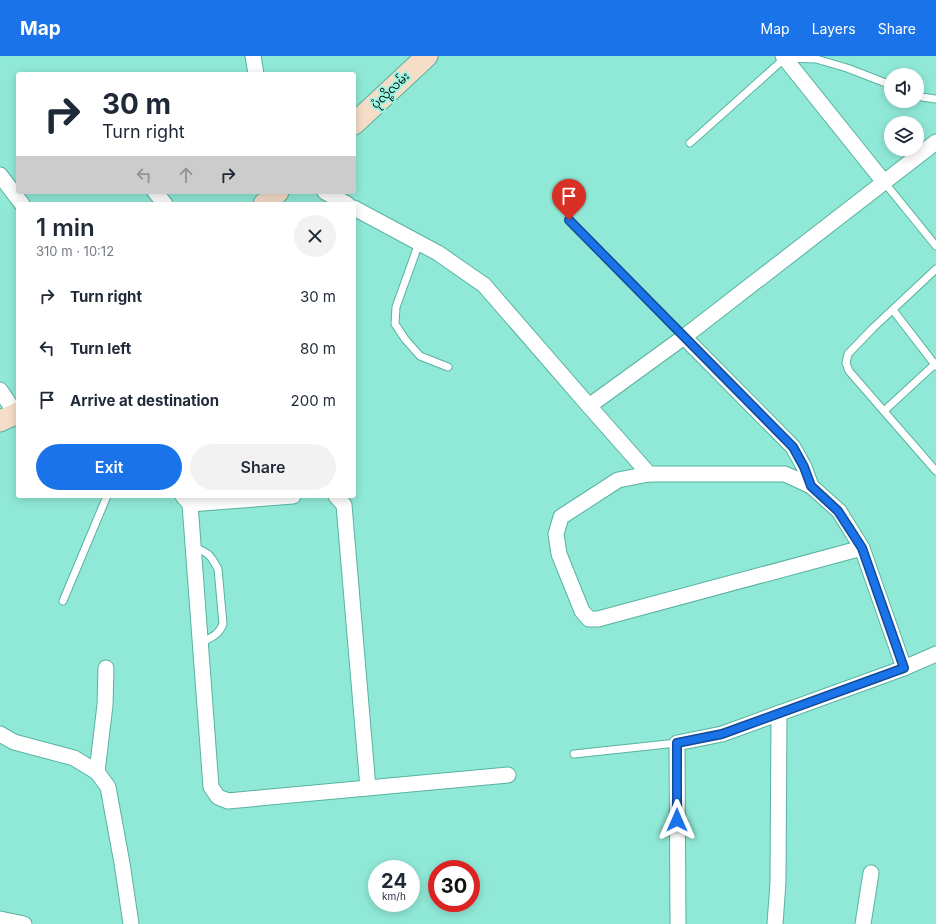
<!DOCTYPE html>
<html lang="en">
<head>
<meta charset="utf-8">
<style>
  :root { --surface:#fff; --page:#f2f2f3; --text:#1f2937; --muted:#747a83; --accent:#1a73e8 }
  body { margin:0; font-family:Inter,"Noto Sans Myanmar",sans-serif; background:var(--page); color:var(--text); height:100vh; display:flex; flex-direction:column; font-size:15px; white-space:nowrap }
  * { box-sizing:border-box; margin:0 }
  p { font-size:13px; color:var(--muted) }
  .icon { flex:none; width:22px; height:22px; fill:none; stroke:currentColor; stroke-width:2; stroke-linecap:round; stroke-linejoin:round }
  .map { position:relative; flex:1; overflow:hidden }
  .sheet { position:absolute; left:16px; top:146px; width:340px; height:296px; display:flex; flex-direction:column; background:var(--surface); border-radius:4px; box-shadow:0 2px 10px #0003 }
  .sheet>* { flex:none }
  .hud { position:absolute; left:16px; top:16px; width:340px; height:122px; border-radius:4px; box-shadow:0 2px 10px #0003; background:#fff; color:var(--text); overflow:hidden }
  .buttons { position:absolute; left:884px; top:12px; display:grid; gap:8px }
  .buttons a { display:grid; place-items:center; width:40px; height:40px; border-radius:50%; background:var(--surface); box-shadow:0 2px 10px #0003; font-size:20px }
  .speed { position:absolute; left:368px; top:804px; display:flex; gap:8px; font-size:20px; font-weight:700; text-align:center }
  .speed>* { display:grid; place-content:center; width:52px; height:52px; border-radius:50%; background:var(--surface); box-shadow:0 2px 10px #0003; line-height:1 }
  .speed small { font-size:10px; font-weight:400 }
  .speed .limit { border:6px solid #d22; background:#fff; color:#111 }
  .pin { position:absolute; display:grid; place-items:center; width:34px; height:34px; color:#fff; margin:-41px -17px; border-radius:50% 50% 50% 0; rotate:-45deg; box-shadow:0 0 4px #0007 }
  .pin .icon { rotate:45deg }
  .me { position:absolute; width:44px; margin:-22px; rotate:0deg; stroke-linejoin:round; filter:drop-shadow(0 0 3px #0008) }
  .turn { display:flex; align-items:center; gap:14px; height:84px; padding:0 20px; font-size:18px }
  .turn .icon { width:52px; height:52px; stroke-width:2.5 }
  .turn b { display:block; font-size:28px; line-height:34px }
  .lanes { display:flex; align-items:center; height:38px; padding:0 20px; background:#0003; justify-content:center; gap:20px; direction:ltr }
  .lanes .off { opacity:.35 }
  .round { display:grid; place-items:center; flex:none; width:42px; height:42px; border-radius:21px; background:var(--page) }
  .summary { display:flex; align-items:center; justify-content:space-between; height:68px; padding:0 20px }
  h1 { font-size:24px; font-weight:600; line-height:30px }
  .action { display:flex; gap:8px; margin-top:auto; padding:8px 20px }
  .action a { flex:1; height:46px; border-radius:24px; background:var(--accent); color:#fff; font-size:16px; font-weight:600; line-height:46px; text-align:center }
  .action a+a { background:var(--page); color:var(--text) }
  ul { padding:0; list-style:none }
  li { display:flex; align-items:center; gap:12px; height:52px; padding:0 20px }
  li div { flex:1 }
  li b { display:block; font-size:15px }
  li em { font-style:normal }
  header { display:flex; align-items:center; gap:24px; box-sizing:border-box; height:56px; padding:0 20px; background:var(--accent); color:#fff }
  header strong { font-size:19px }
  nav { display:flex; gap:22px; margin-inline-start:auto; font-size:14px }
  .map>svg:first-child { display:block }
</style>
</head>
<body>
<header>
<strong>Map</strong>
<nav><a>Map</a><a>Layers</a><a>Share</a></nav>
</header>
<div class="map">
<svg width="936" height="868" viewBox="0 0 936 868">
  <rect width="100%" height="100%" fill="#90e9d7"/>
  <g fill="none" stroke-linecap="round" stroke-linejoin="round">
    <g stroke="#59b2a2" stroke-width="9">
      <g id="lane">
        <path d="M917,39l5,2 14,2"/>
        <path d="M690,87l95,-85 31,1 31,9 44,17"/>
        <path d="M884,126l52,64"/>
        <path d="M569,164l115,117"/>
        <path d="M419,187l-23,64 -1,17 10,15 15,17 28,11"/>
        <path d="M936,213l-63,59 -25,26 -2,9 3,8 87,100"/>
        <path d="M893,254l43,56"/>
        <path d="M884,355l52,-48"/>
        <path d="M193,491c16,6 17,7 25,22l5,55c-4,11 -13,14 -23,19"/>
        <path d="M63,545l44,-105"/>
        <path d="M574,698l103,-11"/>
      </g>
    </g>
    <g stroke="#59b2a2" stroke-width="17">
      <g id="street">
        <path d="M253,0l3,18"/>
        <path d="M783,0l101,126"/>
        <path d="M0,119l22,29"/>
        <path d="M155,136l10,12"/>
        <path d="M325,136l22,12"/>
        <path d="M354,152l84,45 46,32 105,121 95,-69 252,-195"/>
        <path d="M684,281l109,110 11,20 7,19"/>
        <path d="M0,334l16,24"/>
        <path d="M589,350l60,68"/>
        <path d="M183,440l7,8 21,283 7,10 10,4 280,-26"/>
        <path d="M336,440l8,9 24,283"/>
        <path d="M190,448l103,-8"/>
        <path d="M862,492l-264,71h-9l-7,-8 -23,-57 -3,-20 5,-17 57,-37 31,-6h136l26,12 28,25 23,37 42,120"/>
        <path d="M0,678l14,8 60,16 23,14 11,15 14,76 9,61"/>
        <path d="M97,716l8,-67 1,-37"/>
        <path d="M0,863l24,5"/>
        <path d="M678,868l-1,-181 45,-9 182,-66 32,-14"/>
        <path d="M775,868l3,-42 1,-169"/>
        <path d="M863,868l8,-51"/>
      </g>
    </g>
    <g stroke="#59b2a2" stroke-width="23">
      <g id="secondary">
        <path d="M354,68l73,-68"/>
        <path d="M264,148l14,-12"/>
        <path d="M0,365l18,-8"/>
      </g>
    </g>
    <use href="#lane" stroke="#fff" stroke-width="7"/>
    <use href="#street" stroke="#fff" stroke-width="15"/>
    <use href="#secondary" stroke="#f5ddc8" stroke-width="21"/>
  </g>
  <g fill="none" stroke-linecap="round" stroke-linejoin="round">
    <g stroke="#114b97" stroke-width="10">
      <path id="route" d="M569,164l224,227 11,20 7,19 27,25 24,37 42,120 -182,66 -45,9v77"/>
    </g>
    <use href="#route" stroke="#1a73e8" stroke-width="7"/>
  </g>
  <g text-anchor="middle" dominant-baseline="central" stroke-width="4" stroke-linejoin="round" paint-order="stroke">
    <g font-size="12" fill="#00130e" stroke="#9df6e4">
      <text transform="translate(390 34) rotate(-43)">ပုံလို့လမ်း</text>
    </g>
  </g>
</svg>
<div class="buttons">
<a><svg class="icon" aria-label="sound" viewBox="0 0 24 24"><path d="M4 9h4l5-4v14l-5-4H4zM17 9q2 3 0 6"/></svg></a>
<a><svg class="icon" aria-label="layers" viewBox="0 0 24 24"><path d="M12 4l9 5-9 5-9-5zM3 14l9 5 9-5"/></svg></a>
</div>
<div class="speed"><div>24<small>km/h</small></div><div class="limit">30</div></div>
<div class="pin" style="left:569px;top:164px;background:#d93025"><svg class="icon" aria-label="arrive" viewBox="0 0 24 24"><path d="M6 21V4h12l-3 4 3 4H6"/></svg></div>
<svg class="me" style="left:677px;top:764px" viewBox="-20 -20 40 40"><path d="M0-17L14 15 0 8-14 15z" fill="#1a73e8" stroke="#fff" stroke-width="4"/></svg>
<div class="hud">
<div class="turn"><svg class="icon" aria-label="right" viewBox="0 0 24 24"><path d="M7 20v-9h11M14 6l5 5-5 5"/></svg><div><b>30 m</b>Turn right</div></div>
<div class="lanes"><svg class="icon off" aria-label="left" viewBox="0 0 24 24"><path d="M17 20v-9H6M10 6l-5 5 5 5"/></svg><svg class="icon off" aria-label="ahead" viewBox="0 0 24 24"><path d="M12 20V5M6 11l6-6 6 6"/></svg><svg class="icon" aria-label="right" viewBox="0 0 24 24"><path d="M7 20v-9h11M14 6l5 5-5 5"/></svg></div>
</div>
<section class="sheet">
<div class="summary"><div><h1>1 min</h1><p>310 m · 10:12</p></div><a class="round"><svg class="icon" aria-label="close" viewBox="0 0 24 24"><path d="M6 6l12 12M18 6L6 18"/></svg></a></div>
<ul>
<li><svg class="icon" aria-label="right" viewBox="0 0 24 24"><path d="M7 20v-9h11M14 6l5 5-5 5"/></svg><div><b>Turn right</b></div><em>30 m</em></li>
<li><svg class="icon" aria-label="left" viewBox="0 0 24 24"><path d="M17 20v-9H6M10 6l-5 5 5 5"/></svg><div><b>Turn left</b></div><em>80 m</em></li>
<li><svg class="icon" aria-label="arrive" viewBox="0 0 24 24"><path d="M6 21V4h12l-3 4 3 4H6"/></svg><div><b>Arrive at destination</b></div><em>200 m</em></li>
</ul>
<div class="action"><a>Exit</a><a>Share</a></div>
</section>
</div>
</body>
</html>
